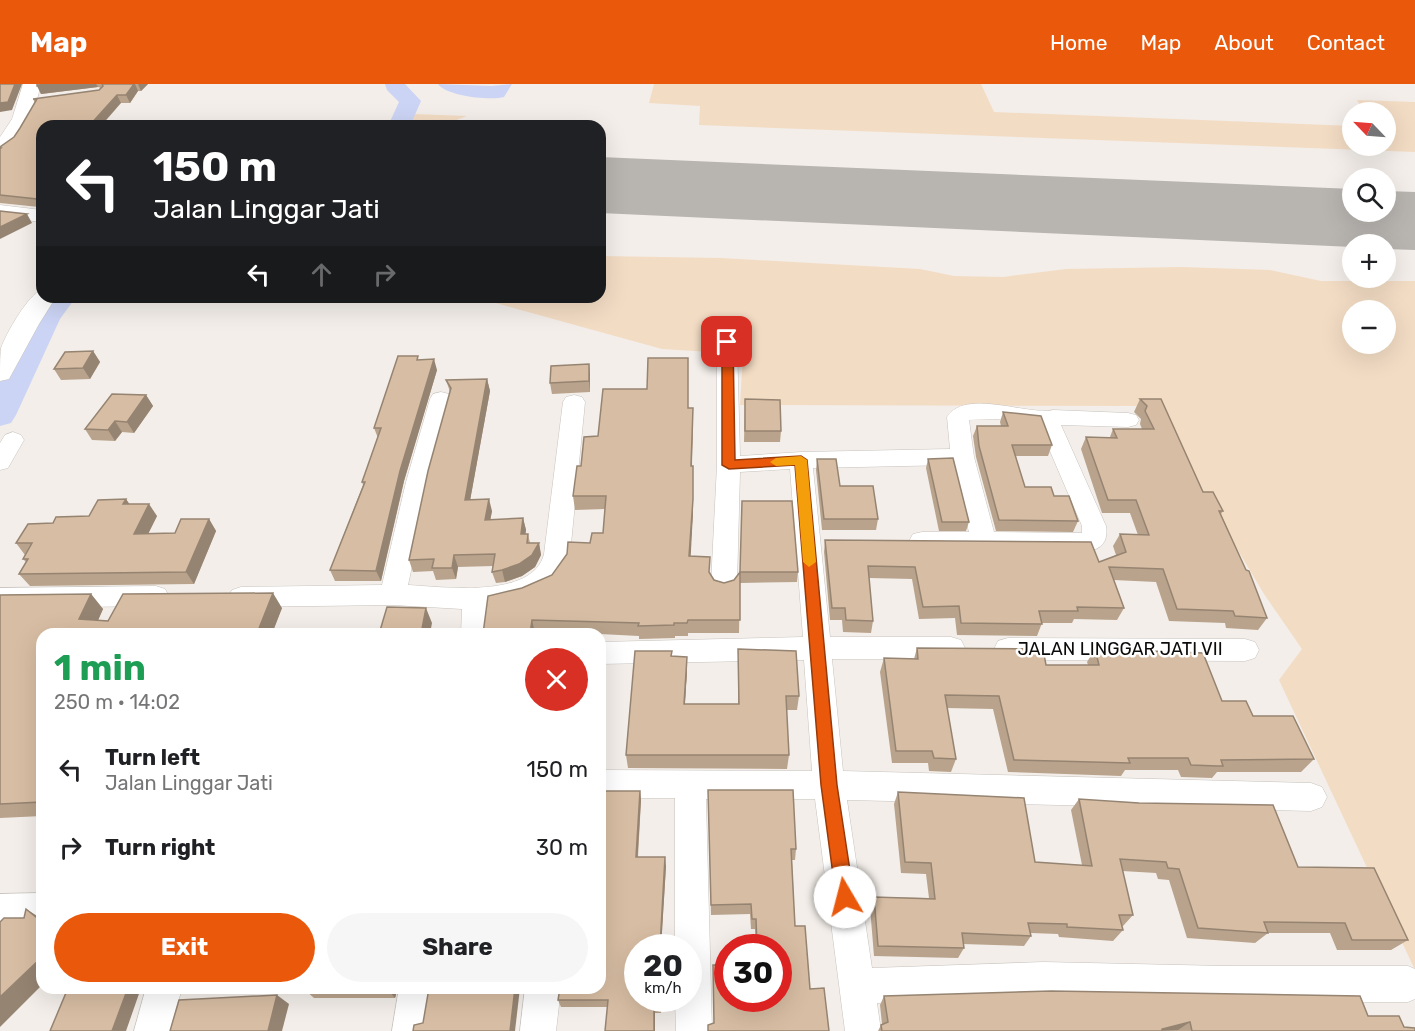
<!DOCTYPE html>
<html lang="en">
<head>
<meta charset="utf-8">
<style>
  :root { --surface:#fff; --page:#f6f6f6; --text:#202124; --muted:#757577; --accent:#ea580c }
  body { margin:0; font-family:Rubik,sans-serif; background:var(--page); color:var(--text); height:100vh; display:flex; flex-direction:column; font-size:22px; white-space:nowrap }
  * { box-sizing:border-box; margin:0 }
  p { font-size:20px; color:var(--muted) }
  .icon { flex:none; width:33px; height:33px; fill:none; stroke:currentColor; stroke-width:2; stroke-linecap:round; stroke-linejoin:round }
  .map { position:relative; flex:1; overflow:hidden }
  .drawer { position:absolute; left:36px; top:544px; width:570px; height:366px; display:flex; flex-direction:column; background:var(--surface); border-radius:18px; box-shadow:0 6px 24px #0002 }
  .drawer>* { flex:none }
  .top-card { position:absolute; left:36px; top:36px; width:570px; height:183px; border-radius:18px; box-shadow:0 6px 24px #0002; background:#202124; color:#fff; overflow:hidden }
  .needle { width:39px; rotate:295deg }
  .controls { position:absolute; left:1342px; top:18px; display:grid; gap:12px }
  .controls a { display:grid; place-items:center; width:54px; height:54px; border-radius:50%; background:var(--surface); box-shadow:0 6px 24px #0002; font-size:30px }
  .speed { position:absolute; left:624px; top:850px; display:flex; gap:12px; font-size:30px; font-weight:700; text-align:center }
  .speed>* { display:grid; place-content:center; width:78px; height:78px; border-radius:50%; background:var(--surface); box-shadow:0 6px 24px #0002; line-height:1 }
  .speed small { font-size:15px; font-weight:400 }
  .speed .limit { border:9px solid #d22; background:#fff; color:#111 }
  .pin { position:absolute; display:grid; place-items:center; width:51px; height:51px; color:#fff; margin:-26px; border-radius:12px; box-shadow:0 3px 9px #0006 }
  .me { position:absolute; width:66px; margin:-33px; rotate:352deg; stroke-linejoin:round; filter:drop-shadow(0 0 4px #0008) }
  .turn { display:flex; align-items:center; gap:21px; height:126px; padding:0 18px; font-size:27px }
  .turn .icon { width:78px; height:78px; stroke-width:2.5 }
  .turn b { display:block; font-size:42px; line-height:51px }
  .lanes { display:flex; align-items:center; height:57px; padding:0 18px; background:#0003; justify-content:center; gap:30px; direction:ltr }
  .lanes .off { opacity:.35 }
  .round { display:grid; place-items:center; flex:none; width:63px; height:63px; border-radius:32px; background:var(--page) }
  .summary { display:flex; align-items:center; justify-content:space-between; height:102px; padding:0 18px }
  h1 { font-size:36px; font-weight:700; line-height:45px; color:#1e9e55 }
  .primary-button { display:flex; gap:12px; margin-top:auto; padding:12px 18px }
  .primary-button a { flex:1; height:69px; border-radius:36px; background:var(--accent); color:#fff; font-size:24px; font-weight:700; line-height:69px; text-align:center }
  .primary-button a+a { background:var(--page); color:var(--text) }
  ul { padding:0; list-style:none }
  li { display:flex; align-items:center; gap:18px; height:78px; padding:0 18px }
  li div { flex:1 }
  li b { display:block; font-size:22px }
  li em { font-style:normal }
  header { display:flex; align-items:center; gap:36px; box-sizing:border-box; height:84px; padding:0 30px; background:var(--accent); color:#fff }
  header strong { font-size:28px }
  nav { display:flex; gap:33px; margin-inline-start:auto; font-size:21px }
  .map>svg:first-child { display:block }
</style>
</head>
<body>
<header>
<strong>Map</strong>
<nav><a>Home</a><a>Map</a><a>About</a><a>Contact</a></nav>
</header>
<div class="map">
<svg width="1415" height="947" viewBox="0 0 1415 947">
  <rect width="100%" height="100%" fill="#f3eee9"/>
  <g fill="#f3dcc4" fill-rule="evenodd">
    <path d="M654,0h327l13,28 359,14v20h33v-34h-22l-7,-12 58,2v50l-716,-27 1,-19 -51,-3z"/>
    <path d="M415,30l52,2 -16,6 -3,4h-41z"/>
    <path d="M600,172l121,2 199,11 34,7 49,1 63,-8 115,-2 89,3 51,11h94v689l-136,-290 23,-31 -38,-55 -112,-188 -412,-1 3,-51 -81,-5 -188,-52h126zM1353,226h33v34h-33z"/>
  </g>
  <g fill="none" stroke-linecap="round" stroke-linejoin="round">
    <g fill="#ccd4f5" fill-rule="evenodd">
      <path d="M385,0h20l16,17 -11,25h-22l11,-24 -12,-12z"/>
      <path d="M438,0l53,2 21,-2 -8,13c-13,4 -58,-1 -66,-13z"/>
      <path d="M47,213h29l-16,22 -44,96 -5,8 -11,3v-44l31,-65z"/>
    </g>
    <path fill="#b8b4b0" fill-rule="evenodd" d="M600,73l753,32v23h33v-21l29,1v58l-29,-1v-5h-33v3l-753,-34z"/>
    <g stroke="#c7c3be" stroke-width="1">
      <g id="minor">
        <path d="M727,252l7,2 3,4 3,114 61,-4 149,-3 -3,-32c18,-29 82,-1 106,-7l75,3 8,2 3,5 -3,5 -8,2 -67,-2 45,101c2,13 -2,21 -15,25l-169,-1 -9,-2 -4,-7 4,-7 9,-2h47l-17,-67 -139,3 17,169h121l10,3 4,8 -4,8 -10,3h-119l11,112 468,12 11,4 5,10 -5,10 -11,4 -464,-11 25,168 171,-6 182,4h183l7,3v30l-7,3h-183l-182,-4 -166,5 4,28h-36l-30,-232h-109l6,232h-36l-1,-32h13v-51h-13v-150h-75v-28l212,1 -8,-111 -204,4v-22l203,-5 -13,-168 -50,3 -3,112 -4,7 -9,3 -9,-3 -4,-7 6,-119v-123l3,-4zM995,335l43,4 44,103v7l-88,-1 -20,-75 -5,-37z"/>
        <path d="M441,308l8,2 3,5 -22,83 -22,103c36,2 125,14 136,-31l19,-152 3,-5 8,-2 8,2 3,5 -15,152c-11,43 -43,45 -81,53l-2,27h-26l1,-25 -69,-4 -152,2 -9,-3 -4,-7 4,-7 9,-3 141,-2 24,-103 24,-83 3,-5z"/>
        <path d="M13,348l8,3 3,5 -16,28 -8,2v-27l5,-8z"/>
        <path d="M156,502l9,3 4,7 -4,7 -9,3 -156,2v-20z"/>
        <path d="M1008,554l237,1 10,3 4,8 -4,8 -10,3 -237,-1 -10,-3 -4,-8 4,-8z"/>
        <path d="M42,809v34l-42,1v-34z"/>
        <path d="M146,904h36l-12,43h-36z"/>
        <path d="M399,904h36l-7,43h-36z"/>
        <path d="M525,904h36l-5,43h-36z"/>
      </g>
    </g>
    <g stroke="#c7c3be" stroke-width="1">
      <g id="tertiary">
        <path d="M23,0h18c-6,23 -14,63 -41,70v-17l12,-18z"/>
        <path d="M0,121l42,5v12l-42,-5z"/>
        <path d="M42,206v7h14l-17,27 -30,55 -9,2c0,-10 0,-24 1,-33 5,-14 27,-54 41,-58z"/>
      </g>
    </g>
    <use href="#minor" fill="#fff" fill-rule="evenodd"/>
    <use href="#tertiary" fill="#fff" fill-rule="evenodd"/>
  </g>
  <g fill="#b9a38c">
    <path d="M37,0h111l-7,7h-3l-8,12h-9l-79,23 -3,81 -39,-4v-56l14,-10 6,-9 15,-25 -2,-4 66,-9 2,-2 -3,-1 -57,7z"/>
    <path d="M93,267l7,11 -10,17 -29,1 -7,-11z"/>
    <path d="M419,276l18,10 -33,111 -23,100h-46l-5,-11 33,-85 -1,-3 16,-44 -4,-10z"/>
    <path d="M589,280l1,11v17l-38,2 -2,-11z"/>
    <path d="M487,295l3,12 -20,109 22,11 -2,9 33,-2 3,12 -1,4h3l2,9h9l2,12 -6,12 -13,9 -17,6 -9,1 -4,-11 1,-6 -35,1 -2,12 -20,1 -3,-9 -20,1 -4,-12 41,-168 -4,-12z"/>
    <path d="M146,311l7,11 -19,27 -12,-1 -7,9 -23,-1 -7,-11z"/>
    <path d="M745,315l36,32 -1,11h-36z"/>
    <path d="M1140,315h21l42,93 20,19 -2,3 46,104 -9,12 -32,-2 -1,-5 -56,-2 -13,-39 -42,-2 10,28 -7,12 -43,-1 -2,4h-30l-5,13 -80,-1 -2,-17 -36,1 -7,-40 -43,-1 4,43 -2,12 -28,-1 -1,-12h-12l-6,-68 1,-12 274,22 17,-7 -3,-9 7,-12 18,1 -8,-22h-28l-21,-64 5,-12h24l3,-8h29l-2,-5 1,-5 -7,-7z"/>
    <path d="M688,324l5,13 -1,45 1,46 -3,44 19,17 5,7 10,3 10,-3 6,-8h58l-1,10 -57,1 -1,50h-51v3h-13v2l-36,1v-3l-39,-2 -65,-1v1h-52l39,-46 30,-13 15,-21 23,-11 13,-10 2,-24 -30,1 -2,-14 8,-30 17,-30z"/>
    <path d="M1003,328l49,33 -4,11h-33l10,31 29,9 24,25 -5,11 -77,-1 -20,-74 -3,-21 4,-10h24l-1,-4z"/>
    <path d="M817,375l23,27 38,33 -2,11h-54l-6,-60z"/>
    <path d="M928,375l41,63 -3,9h-27l-13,-63z"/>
    <path d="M126,415l3,5 28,12 -9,18 27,-1 34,-14 7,12 -22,53 -164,2 -11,-12 7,-12 -3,-3 2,-4 -9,-12 37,-20 36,-7z"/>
    <path d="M91,510l12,15 -5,11 10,1 174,-13 -9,22 -231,4v182l-42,2v-223z"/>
    <path d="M917,564l129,17h42l-1,-3 8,-13 127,52 31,15 61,43 -13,13h-84l-5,6 -31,-1 -3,-7h-53l-4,6 -113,-4 -15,-63 -46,-1 9,51 -5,13 -22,-1 -1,-8h-36l-12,-91 4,-14 30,1z"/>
    <path d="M738,565l61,47 -2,14h-11l3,45 -2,14 -159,-1 -2,-13 46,-104v5l15,15 -2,33h53z"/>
    <path d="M708,706h85l3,59 -1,11h-3l3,66h10l5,63 14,-1 5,43h-121v-6l6,-2 -1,-58h15v34h50v-51h-22l-1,-19h-4l-1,-15 -39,1z"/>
    <path d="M640,707l1,9 -3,57 28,9 -5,81v66h-6v18h-50l3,-24h-47l-3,-7z"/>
    <path d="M898,708l137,70 47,3 -11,-55 8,-11 219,68 110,73 -17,10h-54l-7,-17h-62l-13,10 -68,-5 -18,-58 -11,-1 -2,-6 -34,-2 11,44 -10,11h-2l2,4 -10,11 -54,-4 -1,-3 -27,-1v3l-7,10 -61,-2 1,4 -6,10 -84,-2 -4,-49 4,-10 55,1 -3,-24 -25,-1 -7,-69z"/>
    <path d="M398,904l-3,10h-81l-10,-9z"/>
    <path d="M884,912l484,20 47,15h-537l3,-6 1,-1 -2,-19z"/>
  </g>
  <g fill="#968472">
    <path d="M15,0h7l-10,26 -12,2v-9z"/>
    <path d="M51,0h45l2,3 -57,7 -4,-8z"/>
    <path d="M134,0h1l3,7 -8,12 -4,-8z"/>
    <path d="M138,0h10l-7,7z"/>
    <path d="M117,11l4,8 -20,23h-12z"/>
    <path d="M27,130l5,9 -32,16v-12z"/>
    <path d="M93,267l7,11 -10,17 -7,-11z"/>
    <path d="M434,275l3,11 -33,111 -23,100 -5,-10 24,-100z"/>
    <path d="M589,280l1,11v17l-1,-11z"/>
    <path d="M487,295l3,12 -22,121 -3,-12z"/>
    <path d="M146,311l7,11 -19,27 -7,-11z"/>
    <path d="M693,324v13l-2,58v-13z"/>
    <path d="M115,337l7,11 -7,9 -7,-11z"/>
    <path d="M693,382v46l-3,58 -1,-14z"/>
    <path d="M126,415l8,12 -11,-7z"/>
    <path d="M489,415l3,12 -4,21 -3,-12z"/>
    <path d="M149,420l8,12 -15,30 -8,-12z"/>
    <path d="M523,434l3,12 -2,16 -3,-12z"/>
    <path d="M209,435l7,12 -22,53 -8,-12z"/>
    <path d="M539,459l2,12 -6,12 -13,9 -17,6 -3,-12z"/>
    <path d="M454,471l4,12 -2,12 -4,-11z"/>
    <path d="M273,509l9,15 -10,26 -14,-3z"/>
    <path d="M91,510l12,15 -11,25 -13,-15z"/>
    <path d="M426,524l6,15 -2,11h-9z"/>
    <path d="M532,536l3,13v1h-5z"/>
    <path d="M687,573v14l-3,46v-13z"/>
    <path d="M640,707l1,9 -4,66 -1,-9z"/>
    <path d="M665,773l1,9 -5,82h-1z"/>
    <path d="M26,825l16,10v3z"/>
    <path d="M42,873v28l-42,42v-30z"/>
    <path d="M128,904h13l-15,43h-14z"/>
    <path d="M388,904h10l-3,10 -7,-8z"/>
    <path d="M515,904h5l-5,43h-5z"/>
    <path d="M277,911l12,9 -7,27h-14z"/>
    <path d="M654,922l1,7v18h-1z"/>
    <path d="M1190,938l-12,8 -18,1 2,-2z"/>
  </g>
  <g fill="#d7bda3" stroke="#968472" stroke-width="1.5">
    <path d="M0,0h15l-7,18 -8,1z"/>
    <path d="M37,0h14l-14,2z"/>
    <path d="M102,0h32l-8,11h-9l-28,31h-47v81l-3,1 -2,-9 -37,-4v-46l1,-1h-1v-1l14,-10 6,-9 17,-29h-4l66,-9 4,-4z"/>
    <path d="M0,127l27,3 -27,13z"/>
    <path d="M93,267l-10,17 -29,1 11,-17z"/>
    <path d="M398,272h20l-1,4 17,-1 -34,112 -24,100 -46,-1 35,-88h-3l19,-54h-7z"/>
    <path d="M648,274h40v50h5l-2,58h2v33l-4,57 21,1 -1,15 5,8 10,3 10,-3 6,-8v48h-52l-1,3h-13v2l-36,1 1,-3 -107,-3 -2,14h-47l5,-38 34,-8 30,-13 15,-21 1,-12 22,1 2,-10h11l3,-37h-33l4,-30h4l3,-29 14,-1 5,-47h44z"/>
    <path d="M589,280v17l-39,2 1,-17z"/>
    <path d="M487,295l-22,121 24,-1 -4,21 38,-2 -2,16h7l-1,9h12l-7,12 -13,9 -17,6 -10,2 3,-18 -41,1 -2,13h-20l2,-9 -25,1 19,-89 23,-83 -5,-8z"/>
    <path d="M112,310l34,1 -19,27 -12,-1 -7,9 -23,-1z"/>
    <path d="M745,315l35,1 1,31h-36z"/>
    <path d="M1140,315h21l42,93h10l10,19h-4l27,59 3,1 18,47 -32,-2 -2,-5 -56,-2 -14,-40 -54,-2 15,41 -47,-1 1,4h-39l3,13 -81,-1 -2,-17 -36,1 -8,-40 -47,-1 5,55 -27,-1 -1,-12h-13l-7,-68 266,2 8,20 27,-10 -6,-18 29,1 -13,-35h-28l-22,-63 31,1 -4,-9h41l-9,-18 2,-5z"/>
    <path d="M1003,328l38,4 11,29h-40l13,42h26l3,9h15l9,25 -79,-1 -20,-74 -2,-20h31z"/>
    <path d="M953,374l16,64h-27l-14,-63z"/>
    <path d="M817,375h19l4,27h33l5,33h-54z"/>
    <path d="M126,415l-3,5h26l-15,30 41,-1 6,-14h28l-23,53 -167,2 9,-15h-5l9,-16h-16l12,-19 25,-1 3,-6 33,-1 9,-16z"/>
    <path d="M742,417h50l6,71h-58z"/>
    <path d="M273,509l-15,38 23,-1 -1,4h-238v168l-42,2v-209l91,-1 -12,25 29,2 15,-27z"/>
    <path d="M387,523l39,1 -5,26h-42z"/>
    <path d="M917,564l126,1 3,16h53l-4,-16 108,4 19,48h24l7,15h40l21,43 -93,1 2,6h-6l-26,-1 -3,-7h-60l2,5 -116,-3 -15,-64 -54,-1 11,64 -22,-1 -2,-7h-36l-12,-93 34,1z"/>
    <path d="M738,565l58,2 3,45h-13l3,59h-163l9,-104h37l-1,5 16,1 -3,47h55z"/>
    <path d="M708,706h85l3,59h-5l4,77h10l5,63 14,-1 5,43h-121v-6l6,-2 -1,-58h15v34h50v-51h-21l-1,-29h-4l-1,-15 -40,1z"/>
    <path d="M600,707h40l-4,66h29l-5,90 2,1h-24v51h23v7h-7v25h-49l3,-31h-50l2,-12h40z"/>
    <path d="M898,708l126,6 11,64 57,4 -13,-67 60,4 134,2 25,62 76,1 34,72h-56l-7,-17 -81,-1 4,11 -70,-5 -19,-59 -11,-1 -2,-6 -46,-3 13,56h-14l4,15 -56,-3v-3l-39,-1 3,13 -69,-3 2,15 -86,-2 -4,-49 61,2 -4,-36 -26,-1z"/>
    <path d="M26,825l16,13v35l-42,40v-75l4,-4h20z"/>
    <path d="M68,904h60l-16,43h-62z"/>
    <path d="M304,904h84v2z"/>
    <path d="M429,904h86l-5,43h-97l1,-6 9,-2z"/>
    <path d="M1051,907l309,5 8,20h31l5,11 11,1v3h-223l-2,-9 -28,7v2h-280l-1,-6 7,-3 -4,-26z"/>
    <path d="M277,911l-9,36h-98l9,-31z"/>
  </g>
  <path fill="#ea580c" stroke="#983908" stroke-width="1.5" d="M727,255l6,3 2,118 66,-4 6,4 30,325 17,112 -2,6 -7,3 -6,-3 -3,-6 -15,-112 -26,-320 -66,4 -7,-4v-123z"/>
  <path fill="#f59e0b" d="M801,372l6,4 9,102 -7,5 -6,-5 -8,-97 -19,1 -6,-4 6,-4z"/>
  <g text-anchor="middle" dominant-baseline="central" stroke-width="5" stroke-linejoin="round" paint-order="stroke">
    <g font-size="18" fill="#0d0b0a" stroke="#fff">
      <text x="1120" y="565">JALAN LINGGAR JATI VII</text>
    </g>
  </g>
</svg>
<div class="controls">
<a><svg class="needle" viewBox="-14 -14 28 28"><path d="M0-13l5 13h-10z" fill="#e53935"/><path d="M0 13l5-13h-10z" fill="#757577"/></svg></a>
<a><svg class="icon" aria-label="search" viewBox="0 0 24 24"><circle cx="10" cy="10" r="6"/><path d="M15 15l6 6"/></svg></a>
<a>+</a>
<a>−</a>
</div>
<div class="speed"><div>20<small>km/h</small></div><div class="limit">30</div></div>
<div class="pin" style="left:727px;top:258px;background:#d93025"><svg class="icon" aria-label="arrive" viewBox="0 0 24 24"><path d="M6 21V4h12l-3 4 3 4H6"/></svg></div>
<svg class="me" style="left:845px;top:813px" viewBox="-20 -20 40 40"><circle r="19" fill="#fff"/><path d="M0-13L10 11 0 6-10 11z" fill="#ea580c"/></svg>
<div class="top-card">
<div class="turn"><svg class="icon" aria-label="left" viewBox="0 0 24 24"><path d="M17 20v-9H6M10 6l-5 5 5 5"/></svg><div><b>150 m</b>Jalan Linggar Jati</div></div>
<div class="lanes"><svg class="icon" aria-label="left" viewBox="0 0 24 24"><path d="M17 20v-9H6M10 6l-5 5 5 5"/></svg><svg class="icon off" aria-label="ahead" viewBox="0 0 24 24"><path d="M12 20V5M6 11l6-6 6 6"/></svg><svg class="icon off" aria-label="right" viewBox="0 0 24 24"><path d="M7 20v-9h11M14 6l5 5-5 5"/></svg></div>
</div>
<section class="drawer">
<div class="summary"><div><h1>1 min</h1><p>250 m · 14:02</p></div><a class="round" style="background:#d93025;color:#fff"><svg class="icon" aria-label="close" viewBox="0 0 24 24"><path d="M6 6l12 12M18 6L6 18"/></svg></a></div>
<ul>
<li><svg class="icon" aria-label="left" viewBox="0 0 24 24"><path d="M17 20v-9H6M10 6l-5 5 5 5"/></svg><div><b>Turn left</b><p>Jalan Linggar Jati</p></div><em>150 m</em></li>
<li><svg class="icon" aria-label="right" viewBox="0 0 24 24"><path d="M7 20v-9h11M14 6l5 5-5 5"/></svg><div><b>Turn right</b></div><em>30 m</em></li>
</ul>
<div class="primary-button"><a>Exit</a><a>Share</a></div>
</section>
</div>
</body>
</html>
